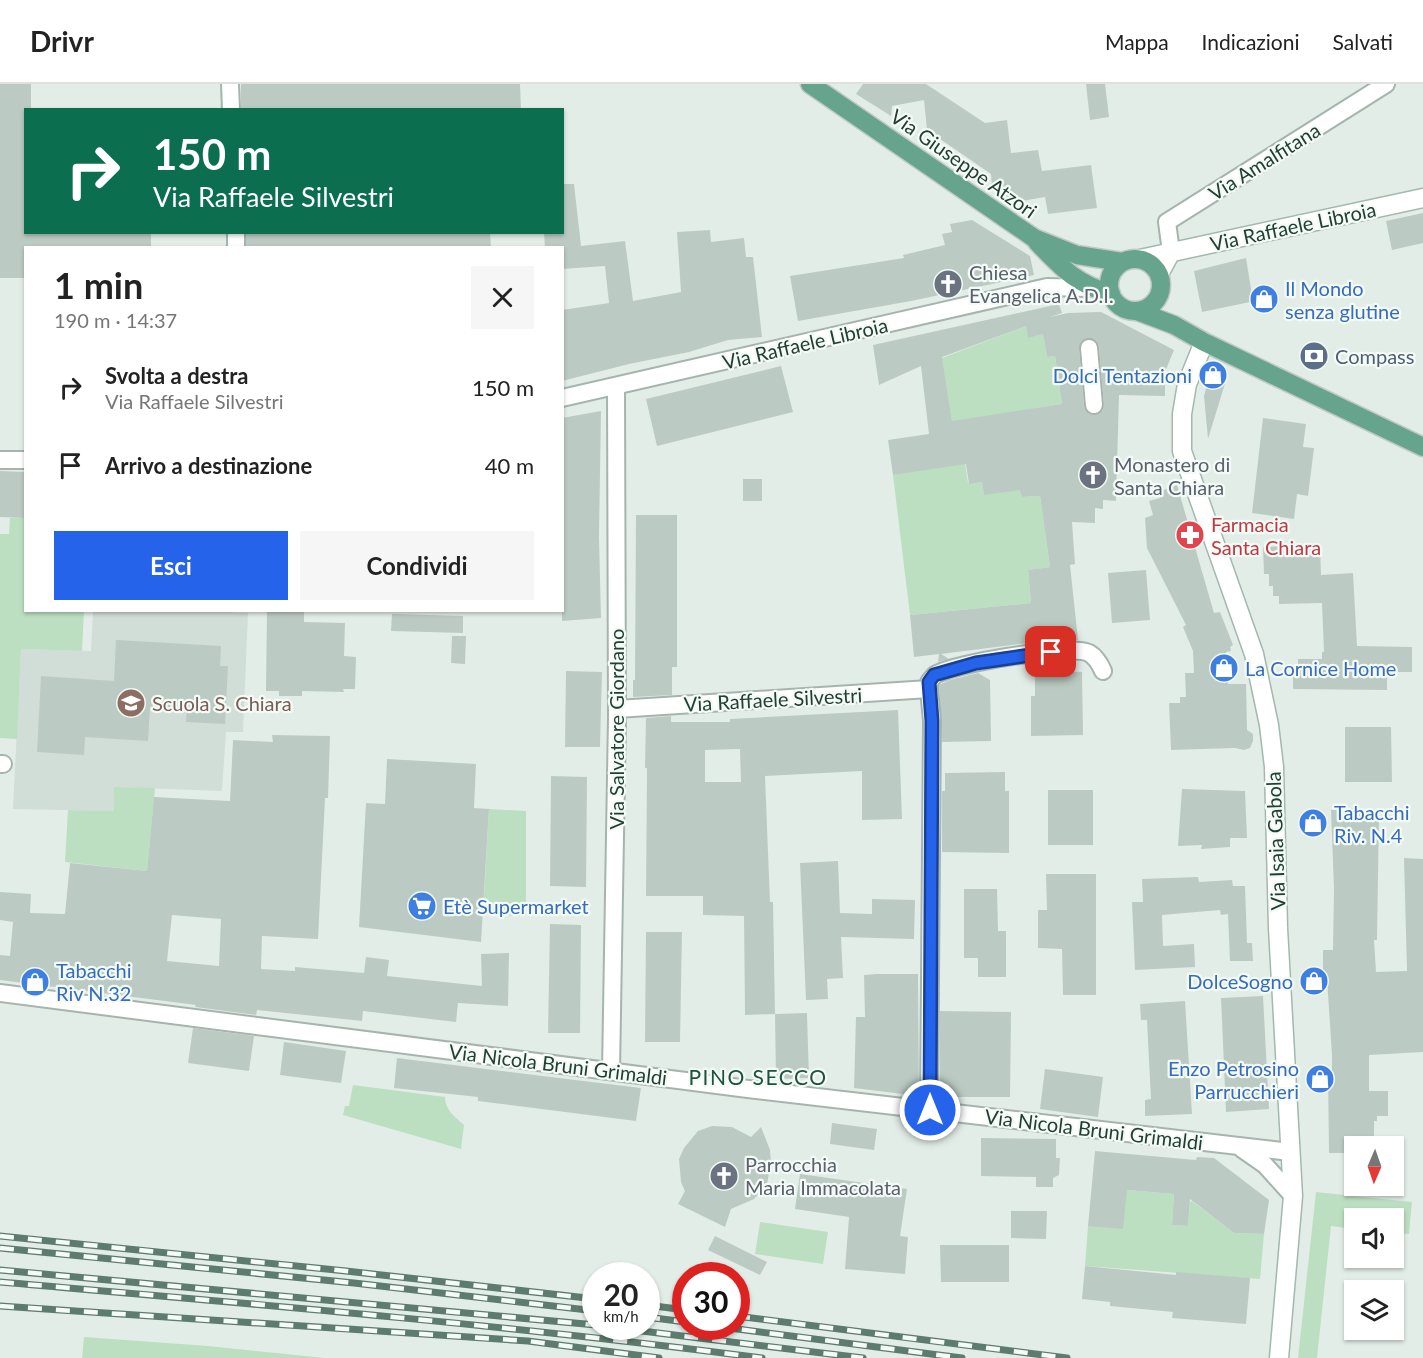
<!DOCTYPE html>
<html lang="it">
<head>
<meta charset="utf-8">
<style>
  :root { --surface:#fff; --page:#f6f6f6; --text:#222; --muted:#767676; --line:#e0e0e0; --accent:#2563eb }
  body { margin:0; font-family:Lato,sans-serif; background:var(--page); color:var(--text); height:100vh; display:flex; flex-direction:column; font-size:22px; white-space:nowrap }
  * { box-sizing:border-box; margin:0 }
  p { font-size:20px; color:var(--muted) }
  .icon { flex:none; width:33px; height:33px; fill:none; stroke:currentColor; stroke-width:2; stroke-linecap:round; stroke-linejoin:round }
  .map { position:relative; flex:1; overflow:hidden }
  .drawer { position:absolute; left:24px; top:162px; width:540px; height:366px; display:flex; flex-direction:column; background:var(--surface); border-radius:0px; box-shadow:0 2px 4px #0004 }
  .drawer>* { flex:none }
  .hud { position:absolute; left:24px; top:24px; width:540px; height:126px; border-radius:0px; box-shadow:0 2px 4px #0004; background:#0b6e4f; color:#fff; overflow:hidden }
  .needle { width:39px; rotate:182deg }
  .controls { position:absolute; left:1344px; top:1052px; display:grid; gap:12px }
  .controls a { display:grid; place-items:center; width:60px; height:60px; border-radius:0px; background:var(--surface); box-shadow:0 2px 4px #0004; font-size:30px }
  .speed { position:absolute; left:582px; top:1178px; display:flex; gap:12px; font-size:30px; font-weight:700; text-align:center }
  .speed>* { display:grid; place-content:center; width:78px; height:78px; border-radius:50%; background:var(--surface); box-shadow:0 2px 4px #0004; line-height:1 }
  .speed small { font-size:15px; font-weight:400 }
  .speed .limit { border:9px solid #d22; background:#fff; color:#111 }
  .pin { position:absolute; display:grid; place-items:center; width:51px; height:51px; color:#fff; margin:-26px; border-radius:12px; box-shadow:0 3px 9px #0006 }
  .me { position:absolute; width:66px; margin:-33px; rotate:0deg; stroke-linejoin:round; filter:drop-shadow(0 0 4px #0008) }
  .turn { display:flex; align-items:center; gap:21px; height:126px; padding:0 30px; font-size:27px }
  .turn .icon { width:78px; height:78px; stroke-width:2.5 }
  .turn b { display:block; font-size:42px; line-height:51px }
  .round { display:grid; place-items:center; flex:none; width:63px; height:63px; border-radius:0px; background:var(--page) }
  .overview { display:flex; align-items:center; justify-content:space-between; height:102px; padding:0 30px }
  h1 { font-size:36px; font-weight:700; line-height:45px }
  .button { display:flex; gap:12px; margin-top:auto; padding:12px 30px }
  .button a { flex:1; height:69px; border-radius:0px; background:var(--accent); color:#fff; font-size:24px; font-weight:700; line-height:69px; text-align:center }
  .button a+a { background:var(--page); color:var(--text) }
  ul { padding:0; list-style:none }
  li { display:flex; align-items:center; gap:18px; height:78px; padding:0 30px }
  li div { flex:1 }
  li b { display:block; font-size:22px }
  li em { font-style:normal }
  header { display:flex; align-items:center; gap:36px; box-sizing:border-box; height:84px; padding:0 30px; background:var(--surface); border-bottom:2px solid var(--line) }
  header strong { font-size:28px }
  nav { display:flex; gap:33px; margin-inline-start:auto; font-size:21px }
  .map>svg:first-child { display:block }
</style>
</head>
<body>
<header>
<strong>Drivr</strong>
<nav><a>Mappa</a><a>Indicazioni</a><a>Salvati</a></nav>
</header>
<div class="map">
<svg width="1423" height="1274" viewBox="0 0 1423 1274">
  <rect width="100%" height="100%" fill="#e3ede8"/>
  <path fill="#d1ddd7" d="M195,526l53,3 -5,119h-17l-4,59 -108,-4v24l-101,-2 8,-160 70,2 2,-40z"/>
  <g fill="#bcdfc2">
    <path d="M1026,242l2,11 15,-3 4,23 8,-1 7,48 -110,18 -10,-64z"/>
    <path d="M965,378l3,21 14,-1 2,12 33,-28 5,31 18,-1 10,71 -22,3 3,33 -121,12 -17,-140z"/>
    <path d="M10,434h15l1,92 58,1 -2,40 -61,-2 -4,90 -17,-1v-204h9z"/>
    <path d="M114,703l41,1 -8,83 -82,-9 3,-52 46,1z"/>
    <path d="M489,725l37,2v105l-43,-2z"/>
    <path d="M353,1001l92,12c0,13 10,20 19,28l-3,24 -118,-34 2,-9h4z"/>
    <path d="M1127,1106l47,4 -2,31 16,1 2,-24 2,-1 42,32 30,1 -4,45 -175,-13 3,-40z"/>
    <path d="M1316,1108l96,10 -3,32 -15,-1v-15h-40v11l-23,-3 -14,132h-19z"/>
    <path d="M760,1138l68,10 -5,32 -68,-10z"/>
    <path d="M84,1253l124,9 117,12h-243z"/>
  </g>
  <g fill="#bbcbc3" fill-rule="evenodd">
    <path d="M0,0h31v26h-5v122h125v16h-125v30h-26z"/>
    <path d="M241,0h279l1,26h-280z"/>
    <path d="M863,0h63l59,39 22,-3 4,33 27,-3 4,21 49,-6 6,43 -49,6 -3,-17 -29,5 -24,-15 -1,-13 -64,-44 -3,-30 -32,6 -1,10 -35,-22z"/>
    <path d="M1086,0h19l4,33 -19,3z"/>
    <path d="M562,100h12l7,62 44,-5 8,60 48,-9 -4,-60 33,-2 1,12 33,-4 2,19h7l9,80 -34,3 -39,12 -60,12 -67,17v-71l47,-7 -4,-37 -43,3v-21h-17l-1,-16h18z"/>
    <path d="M1423,129v30l-31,7 -6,-29z"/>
    <path d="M972,136l58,36 4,19 -123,26 -113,20 -8,-45 114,-18 -1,-3 42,-10 -3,-11 10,-2 -2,-8z"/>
    <path d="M246,148h244l1,16h-245z"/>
    <path d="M1246,174l5,31 -1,13 -48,10 -8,-41z"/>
    <path d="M1059,220l3,9 -12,4 18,-4 33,-1 73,38 -9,22v24l-46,-1 -3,106 -13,-1v9l-8,-1v15l-23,-1 3,42 -5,1 8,75 -42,2 -95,12 8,5 -11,3 1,-8 -25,3 -4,-42 121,-12 -3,-33 22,-3 -10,-71 -18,1 -2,-7 -36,5 -2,-13 -13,2 -3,-20 -73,11 -5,-35 41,-6 -8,-68 -42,19 -6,-40zM1026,242l2,12 15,-4 4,23 8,-1 7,48 -110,17 -10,-64zM1088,254l6,1 5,8 5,58 -1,5 -8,5 -6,-1 -5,-8 -5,-58 4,-8z"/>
    <path d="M781,282l12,46 -136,34 -11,-47z"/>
    <path d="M1211,286l16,7 -19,62 -4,-43z"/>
    <path d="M601,327l-2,126 2,81 -39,3v-203z"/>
    <path d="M1263,334l43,6 -3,23 11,1 -6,48 -11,-2 -3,25 -42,-6z"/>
    <path d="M0,387l26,1v46l-26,-1z"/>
    <rect x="743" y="395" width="19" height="22"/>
    <path d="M1177,401l37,128 6,-1 13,33 -3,2 1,4 -5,1 2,32h18l1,46 6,4v7l-3,7 -6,2 -9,-2 -64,2 -2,-47h11v-6h6l-1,-24h9l-1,-22 -10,-24 3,-2 -39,-77 -2,-30 8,-3 -4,-14 11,-3 -2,-6z"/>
    <path d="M636,431h41v152h-5v28l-39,2v-17h2z"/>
    <path d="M1320,461l1,30 32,-2 4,73 55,1v25h-25v18l-94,-1v-20h5v-10h24v-7h2l-2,-49 -43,1v-8h-6v-10h-4v-12h-5l-1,-27z"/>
    <path d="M1146,486l4,50 -38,3 -4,-50z"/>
    <path d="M267,526h37v12l41,1 -1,33 12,1 -1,32h-12l1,3 -42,-1v5h-23v-5h-13z"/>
    <path d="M392,530l71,2v17l-72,-2z"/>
    <path d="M452,552h14l-1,28 -14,-1z"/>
    <path d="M116,556l105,6 -1,20h8l-3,58 -39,-2 1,-13 -37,-2 -2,34 -63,-4 -1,18 -47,-3 4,-76 73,5z"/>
    <path d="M1035,586l47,2 1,63 -52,1v-40h4z"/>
    <path d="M566,587l36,1 -2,75h-35z"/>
    <path d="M978,589l12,7 1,61 -49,1 -3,-57 11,-5z"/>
    <path d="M898,626l4,109 -40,1v-49l-97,5 5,126h3l2,112 -30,1 -1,-99 -41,-1v-19h-57l1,-128h-2l1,-50 25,-2v6h59v-3zM740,665l1,33h-36v-32z"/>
    <path d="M1345,643h46l1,55h-47z"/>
    <path d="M272,651l58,1 -2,62h-3l-7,141 -56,-3 -1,33 34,2v-4l69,6 2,-16 23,3 -2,16 95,10 -1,-32 28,-1 -1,53 -50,-3 -2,19 -93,-11 -1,10 -105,-11 -1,5 -61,-8 1,-2 -196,-25v-25l10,1 3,-34 -13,-2v-28l31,2 -1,19 35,1 5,-51 77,8 7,-74 76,4 3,-61 40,2zM172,831l49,4 -2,47 -52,-5z"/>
    <path d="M387,675l89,5 -2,44 15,1 -8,133 -122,-15 7,-124 19,1z"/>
    <path d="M1005,688v19h4v62l-67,-1v-61h3v-18z"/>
    <path d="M551,692l36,1 -1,110 -36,-1z"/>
    <path d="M1182,705l63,2 2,47h-17v9l-29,2 1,-4 -24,1z"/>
    <rect x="1048" y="706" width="45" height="55"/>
    <path d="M1355,724v5h24l-2,127h-3l2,32 31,-1 -3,-113 19,1v193l-54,3v36h19v25h-11v5h-3v25h-20v7h-25l-1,-79h4v-18l-5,-78h-4v-28h10l1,-61 -3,-79z"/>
    <path d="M838,777l2,52 32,1v-15l43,1 -1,39 -73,-2 2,41 -16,1 1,20 -22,1 -6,-137z"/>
    <path d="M1046,790h50v121h-33l-1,-46 -24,-1v-38h9z"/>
    <path d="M1198,793l1,5 33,-2 1,6h12l2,57h5l1,18h-23l-2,-47 -7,1 -1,-5 -58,5 1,31 31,-2 1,23 -60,3 -3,-68h11l-1,-23z"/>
    <path d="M964,805h33l1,42h8v46h-28v-19h-14z"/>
    <path d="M550,840l31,1 -1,108h-32z"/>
    <path d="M646,848h36l-2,110h-35z"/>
    <path d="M877,890h41l1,122 -65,-8 2,-71h9l-1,-42z"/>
    <path d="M1263,912l6,113 -43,3 -5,-114z"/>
    <path d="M1185,917l7,113 -47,2v-16l6,-1 -4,-79h-6l-1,-16z"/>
    <path d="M940,927l71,1 -1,85h-70z"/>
    <path d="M807,929l2,65 -33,1 -1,-65z"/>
    <path d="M193,944l61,8 -5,35 -61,-8z"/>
    <path d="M284,958l62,9 -5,32 -61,-8z"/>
    <path d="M397,974l244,30 -5,33 -158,-20v-4l-84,-9z"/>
    <path d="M1045,985l58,8 -5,40 -58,-8z"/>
    <path d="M832,1039l45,6 -3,21 -44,-6z"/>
    <path d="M712,1042l20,1 19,10 10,-10 9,23 1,13 -4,21 -13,15 -23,10 -6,18 -47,-23 7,-13 -4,-9 -2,-23 5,-11 14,-17z"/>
    <path d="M981,1054l75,1v19h4l-1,17 -6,3v9h-17v-10l-55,-1z"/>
    <path d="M1095,1067l101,9 1,-3 17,1 55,42 -5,34 -30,-1 -44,-34 -2,27 -16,-1 2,-31 -47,-4 -4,39 -35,-3z"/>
    <path d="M800,1090l107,15 -7,47 8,1 -3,37 -60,-5 4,-52 -54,-8z"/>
    <path d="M1011,1127h36l-1,28 -35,-1z"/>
    <path d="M715,1152l52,26 -7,13 -52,-25z"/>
    <path d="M940,1161h69v37h-68z"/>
    <path d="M1085,1182l91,9v-3l74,6 -4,46 -74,-6 1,-6 -63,-6v-4l-28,-3z"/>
  </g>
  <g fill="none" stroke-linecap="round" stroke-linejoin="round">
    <path stroke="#bccac4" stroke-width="16" stroke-dasharray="16 8" stroke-linecap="butt" d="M1087,229l2,35"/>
    <g stroke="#a5b5ae" stroke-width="20">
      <g id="street">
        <path d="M230,0l1,26"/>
        <path d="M236,148v16"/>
        <path d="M1171,168l-4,-30 219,-138"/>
        <path d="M1089,264l5,57"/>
        <path d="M562,314l485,-111 42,1"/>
        <path d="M0,376h26"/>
        <path d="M929,605v-7c0,-1 5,-6 6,-7 19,-12 135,-31 154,-22 7,4 11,11 14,18"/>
        <path d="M617,625l312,-20 3,32 -3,389"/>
        <path d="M0,680h3"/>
        <path d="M0,909l748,96 542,63"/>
        <path d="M611,987l6,-353 -1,-331"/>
        <path d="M1242,1065l23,16 28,31"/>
      </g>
    </g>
    <g stroke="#a1b9ae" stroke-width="21">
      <g id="secondary">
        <path d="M1140,175l283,-61"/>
        <path d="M1159,190l12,-22"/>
        <path d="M1204,258l-17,42 -5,30v37l72,203 15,71 5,42 4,161 15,268 -14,162"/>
      </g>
    </g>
    <g stroke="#c1c9c6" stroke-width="21">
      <g id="primary">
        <path d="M810,0l224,154 43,17 45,7"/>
        <path d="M1037,158c25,26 38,41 74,52"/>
        <circle cx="1135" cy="201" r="26"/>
        <path d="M1137,227l37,14 30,17 219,105"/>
      </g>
    </g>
    <use href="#street" stroke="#fff" stroke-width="16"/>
    <use href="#secondary" stroke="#fff" stroke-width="18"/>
    <use href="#primary" stroke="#67a48e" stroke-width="18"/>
    <g stroke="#5d7b6f" stroke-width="7">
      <g id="rail">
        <path d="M0,1152l346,35 250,28"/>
        <path d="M0,1164l354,35 242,28"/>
        <path d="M0,1186l596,55"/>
        <path d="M0,1198c254,22 509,43 762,76"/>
        <path d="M646,1221l40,5"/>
        <path d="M0,1222l528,35 131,17"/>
        <path d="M736,1232l331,42"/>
        <path d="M646,1233l40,5"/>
        <path d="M601,1242l262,32"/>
        <path d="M714,1242l248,32"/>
      </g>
    </g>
    <use href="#rail" stroke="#f4faf6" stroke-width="4.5" stroke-dasharray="14" stroke-linecap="butt"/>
  </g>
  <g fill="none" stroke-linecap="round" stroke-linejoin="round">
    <g stroke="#184099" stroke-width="15">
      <path id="route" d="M930,1026l2,-389 -3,-39 5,-7 42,-12 75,-11"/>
    </g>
    <use href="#route" stroke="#2563eb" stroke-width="10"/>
  </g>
  <defs>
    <g id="church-disc" transform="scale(1.5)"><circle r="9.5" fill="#6b7280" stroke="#f4faf6"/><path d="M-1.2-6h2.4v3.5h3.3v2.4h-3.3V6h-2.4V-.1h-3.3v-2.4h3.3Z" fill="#fff"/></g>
    <g id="shop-disc" transform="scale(1.5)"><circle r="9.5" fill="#3f7fe0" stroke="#f4faf6"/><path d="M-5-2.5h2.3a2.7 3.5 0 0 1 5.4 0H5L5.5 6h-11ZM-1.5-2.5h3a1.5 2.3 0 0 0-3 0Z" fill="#fff"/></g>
    <g id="bank-disc" transform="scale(1.5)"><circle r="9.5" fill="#5c6f8a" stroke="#f4faf6"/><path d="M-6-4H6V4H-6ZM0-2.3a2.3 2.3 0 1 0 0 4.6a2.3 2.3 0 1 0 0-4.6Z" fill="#fff"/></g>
    <g id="pharmacy-disc" transform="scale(1.5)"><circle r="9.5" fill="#e0444e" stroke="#f4faf6"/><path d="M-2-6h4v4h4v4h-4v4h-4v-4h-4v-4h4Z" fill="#fff"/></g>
    <g id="school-disc" transform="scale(1.5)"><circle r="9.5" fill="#8d6e63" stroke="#f4faf6"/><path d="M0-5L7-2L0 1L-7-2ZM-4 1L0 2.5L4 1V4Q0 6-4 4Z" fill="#fff"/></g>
    <g id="supermarket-disc" transform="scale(1.5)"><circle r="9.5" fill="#3f7fe0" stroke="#f4faf6"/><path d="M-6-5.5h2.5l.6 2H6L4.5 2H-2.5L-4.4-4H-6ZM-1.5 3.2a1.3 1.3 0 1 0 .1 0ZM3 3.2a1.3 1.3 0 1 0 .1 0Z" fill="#fff"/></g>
  </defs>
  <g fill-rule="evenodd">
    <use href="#church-disc" x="948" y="200"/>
    <use href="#shop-disc" x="1264" y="215"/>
    <use href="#bank-disc" x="1314" y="272"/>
    <use href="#shop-disc" x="1213" y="291"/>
    <use href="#church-disc" x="1093" y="391"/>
    <use href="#pharmacy-disc" x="1190" y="451"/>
    <use href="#shop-disc" x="1224" y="584"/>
    <use href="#school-disc" x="131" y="619"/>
    <use href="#shop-disc" x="1313" y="739"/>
    <use href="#supermarket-disc" x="422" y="822"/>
    <use href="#shop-disc" x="1314" y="897"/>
    <use href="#shop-disc" x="35" y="898"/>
    <use href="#shop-disc" x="1320" y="995"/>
    <use href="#church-disc" x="724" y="1092"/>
  </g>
  <g text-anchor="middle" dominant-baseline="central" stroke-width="4.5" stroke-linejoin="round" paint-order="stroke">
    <g font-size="20" fill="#223f34" stroke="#f4faf6">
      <text transform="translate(1264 77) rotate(-32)">Via Amalfitana</text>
      <text transform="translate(964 79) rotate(35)">Via Giuseppe Atzori</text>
      <text transform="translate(1293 142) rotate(-12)">Via Raffaele Libroia</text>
      <text transform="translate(805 259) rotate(-13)">Via Raffaele Libroia</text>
      <text transform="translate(773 615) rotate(-3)">Via Raffaele Silvestri</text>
      <text transform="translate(616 645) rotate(-90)">Via Salvatore Giordano</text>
      <text transform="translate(1275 757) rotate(-92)">Via Isaia Gabola</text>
      <text transform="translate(558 980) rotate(7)">Via Nicola Bruni Grimaldi</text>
      <text transform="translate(1094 1045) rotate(7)">Via Nicola Bruni Grimaldi</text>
    </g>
    <g font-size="20" fill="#5b616d" stroke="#f4faf6" text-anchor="start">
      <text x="969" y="188">Chiesa<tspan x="969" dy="23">Evangelica A.D.I.</tspan></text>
      <text x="1114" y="380">Monastero di<tspan x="1114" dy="23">Santa Chiara</tspan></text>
      <text x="745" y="1080">Parrocchia<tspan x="745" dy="23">Maria Immacolata</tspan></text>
    </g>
    <g font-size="20" fill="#366cbe" stroke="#f4faf6" text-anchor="start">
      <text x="1285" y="204">Il Mondo<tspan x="1285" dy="23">senza glutine</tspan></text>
      <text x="1192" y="291" text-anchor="end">Dolci Tentazioni</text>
      <text x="1245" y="584">La Cornice Home</text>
      <text x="1334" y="728">Tabacchi<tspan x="1334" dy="23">Riv. N.4</tspan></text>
      <text x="443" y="822">Etè Supermarket</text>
      <text x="56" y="886">Tabacchi<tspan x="56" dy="23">Riv N.32</tspan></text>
      <text x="1293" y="897" text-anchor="end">DolceSogno</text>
      <text x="1299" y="984" text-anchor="end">Enzo Petrosino<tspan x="1299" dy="23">Parrucchieri</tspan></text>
    </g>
    <g font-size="20" fill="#4e5e75" stroke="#f4faf6" text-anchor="start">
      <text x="1335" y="272">Compass</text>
    </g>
    <g font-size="20" fill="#be3a42" stroke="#f4faf6" text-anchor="start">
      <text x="1211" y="440">Farmacia<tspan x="1211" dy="23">Santa Chiara</tspan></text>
    </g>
    <g font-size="20" fill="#785e54" stroke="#f4faf6" text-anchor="start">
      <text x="152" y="619">Scuola S. Chiara</text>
    </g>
    <g font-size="21" letter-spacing="1.5" fill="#1e5240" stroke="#f4faf6">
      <text x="758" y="992">PINO SECCO</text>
    </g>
  </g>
</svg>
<div class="controls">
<a><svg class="needle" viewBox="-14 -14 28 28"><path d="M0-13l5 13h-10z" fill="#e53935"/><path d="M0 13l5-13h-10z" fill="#767676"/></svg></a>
<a><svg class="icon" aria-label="sound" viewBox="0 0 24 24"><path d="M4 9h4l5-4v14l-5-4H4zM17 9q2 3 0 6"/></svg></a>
<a><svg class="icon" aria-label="layers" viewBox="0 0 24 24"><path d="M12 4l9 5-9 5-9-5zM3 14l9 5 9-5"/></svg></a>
</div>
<div class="speed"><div>20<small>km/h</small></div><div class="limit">30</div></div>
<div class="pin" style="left:1051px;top:568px;background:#d93025"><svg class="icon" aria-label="arrive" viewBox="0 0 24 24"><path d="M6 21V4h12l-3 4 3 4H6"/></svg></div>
<svg class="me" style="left:930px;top:1026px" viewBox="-20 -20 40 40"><circle r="17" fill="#2563eb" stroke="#fff" stroke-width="3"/><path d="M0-11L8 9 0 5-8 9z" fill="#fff"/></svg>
<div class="hud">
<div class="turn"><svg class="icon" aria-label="right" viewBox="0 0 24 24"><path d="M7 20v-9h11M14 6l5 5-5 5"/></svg><div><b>150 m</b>Via Raffaele Silvestri</div></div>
</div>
<section class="drawer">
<div class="overview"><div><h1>1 min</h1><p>190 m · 14:37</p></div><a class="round"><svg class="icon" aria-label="close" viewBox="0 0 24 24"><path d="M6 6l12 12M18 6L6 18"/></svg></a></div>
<ul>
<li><svg class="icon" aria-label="right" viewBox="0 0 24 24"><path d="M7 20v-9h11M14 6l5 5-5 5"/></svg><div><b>Svolta a destra</b><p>Via Raffaele Silvestri</p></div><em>150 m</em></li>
<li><svg class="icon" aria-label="arrive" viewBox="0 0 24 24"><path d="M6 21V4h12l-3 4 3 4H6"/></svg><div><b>Arrivo a destinazione</b></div><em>40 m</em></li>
</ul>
<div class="button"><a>Esci</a><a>Condividi</a></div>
</section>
</div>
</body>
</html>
